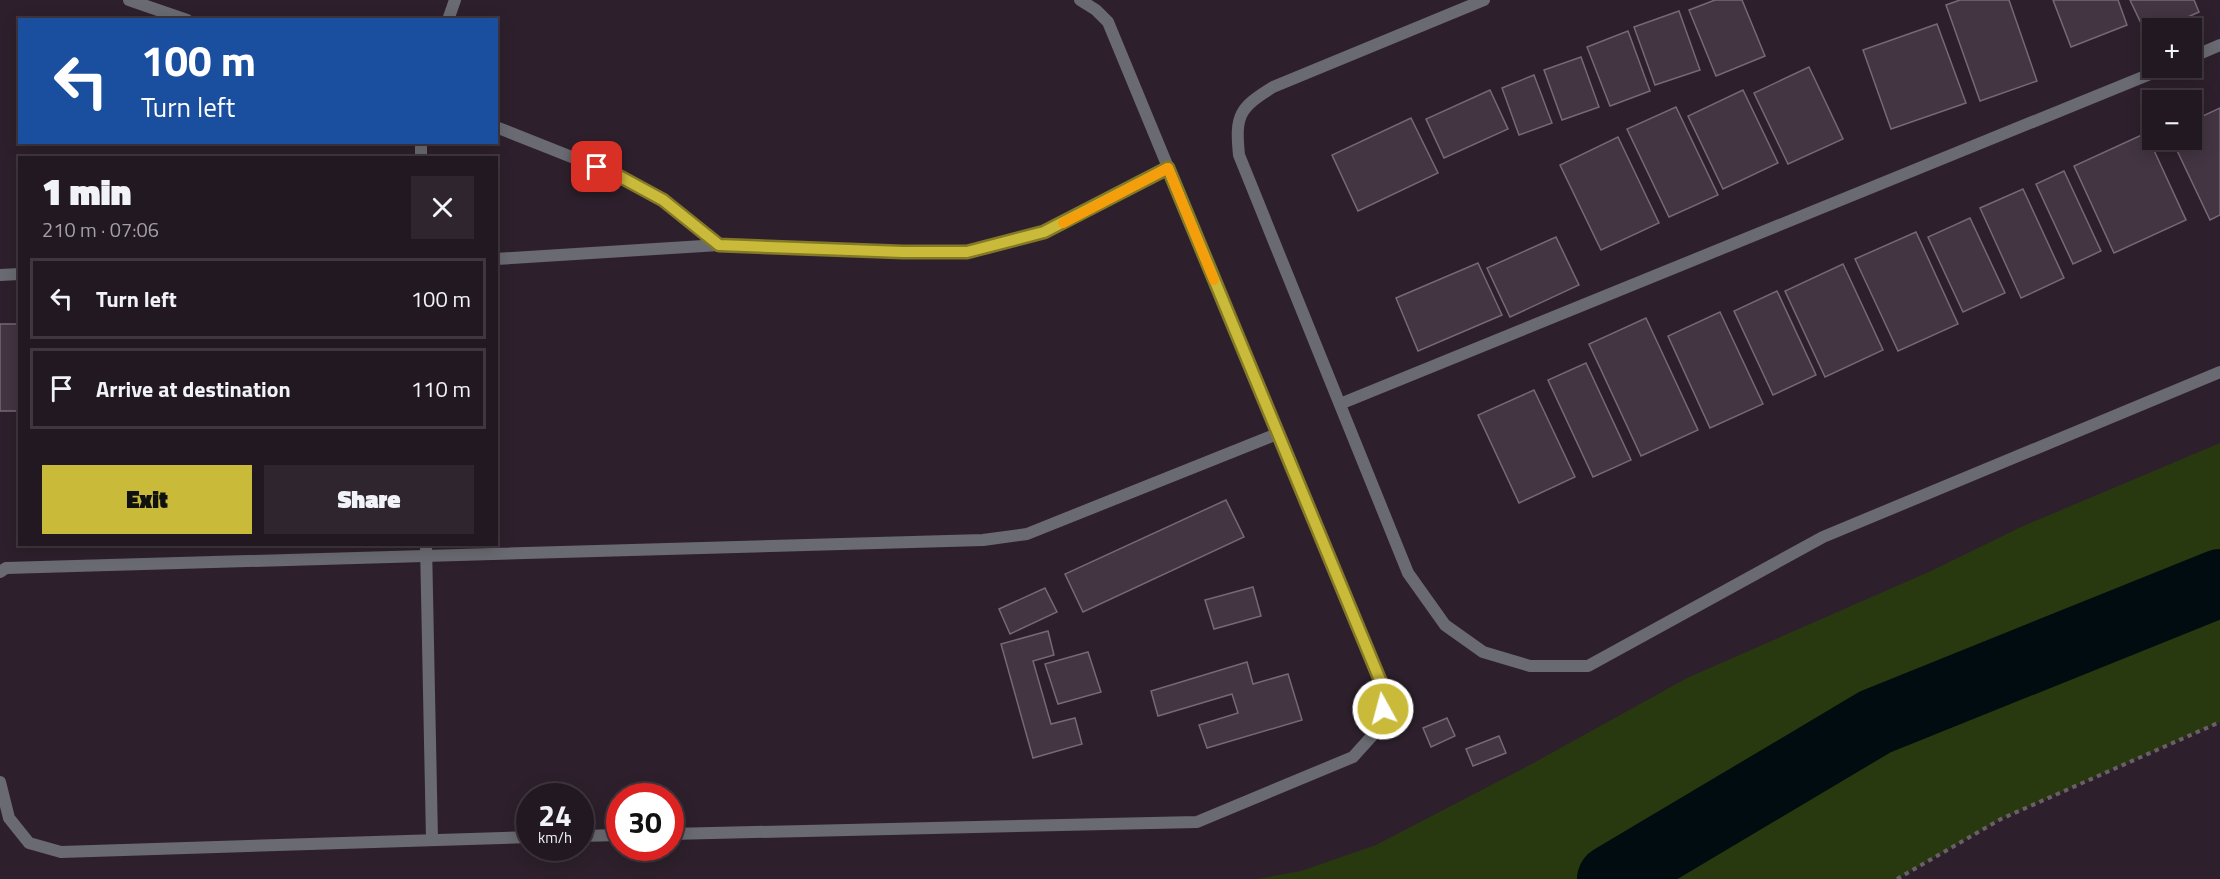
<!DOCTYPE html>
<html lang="en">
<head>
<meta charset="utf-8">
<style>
  :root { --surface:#221821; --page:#2e252e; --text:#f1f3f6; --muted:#a2a0a5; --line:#3f373f; --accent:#caba3a }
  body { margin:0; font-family:"Titillium Web",sans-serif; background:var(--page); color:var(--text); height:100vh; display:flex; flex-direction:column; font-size:22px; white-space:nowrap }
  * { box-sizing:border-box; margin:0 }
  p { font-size:20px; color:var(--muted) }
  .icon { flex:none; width:33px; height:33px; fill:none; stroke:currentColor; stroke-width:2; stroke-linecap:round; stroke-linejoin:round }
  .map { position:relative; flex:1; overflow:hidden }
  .side { position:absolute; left:18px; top:156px; width:480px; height:390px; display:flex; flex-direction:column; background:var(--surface); border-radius:0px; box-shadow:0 3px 15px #0003,0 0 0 2px var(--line) }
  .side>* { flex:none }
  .guide { position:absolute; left:18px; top:18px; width:480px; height:126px; border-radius:0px; box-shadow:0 3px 15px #0003,0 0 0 2px var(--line); background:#1a4fa0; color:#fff; overflow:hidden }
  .fabs { position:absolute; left:2142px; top:18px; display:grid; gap:12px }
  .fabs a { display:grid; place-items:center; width:60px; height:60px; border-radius:0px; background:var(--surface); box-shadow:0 3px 15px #0003,0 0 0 2px var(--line); font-size:30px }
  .speed { position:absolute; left:516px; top:783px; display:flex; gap:12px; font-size:30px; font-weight:700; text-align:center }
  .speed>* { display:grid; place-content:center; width:78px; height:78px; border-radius:50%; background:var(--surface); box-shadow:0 3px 15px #0003,0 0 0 2px var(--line); line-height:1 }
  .speed small { font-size:15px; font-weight:400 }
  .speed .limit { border:9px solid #d22; background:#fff; color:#111 }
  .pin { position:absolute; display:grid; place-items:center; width:51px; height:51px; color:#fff; margin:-26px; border-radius:12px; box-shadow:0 3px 9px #0006 }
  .me { position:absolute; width:66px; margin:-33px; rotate:353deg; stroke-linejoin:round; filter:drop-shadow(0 0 4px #0008) }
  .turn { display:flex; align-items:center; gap:21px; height:126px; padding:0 24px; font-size:27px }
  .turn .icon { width:78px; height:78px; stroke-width:2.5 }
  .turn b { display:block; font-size:42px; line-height:51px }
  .round { display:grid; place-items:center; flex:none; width:63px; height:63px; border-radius:0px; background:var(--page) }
  .summary { display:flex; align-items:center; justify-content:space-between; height:102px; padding:0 24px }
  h1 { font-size:36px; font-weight:800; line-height:45px }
  .primary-button { display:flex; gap:12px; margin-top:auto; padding:12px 24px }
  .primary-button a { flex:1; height:69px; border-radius:0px; background:var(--accent); color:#111; font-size:24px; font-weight:800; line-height:69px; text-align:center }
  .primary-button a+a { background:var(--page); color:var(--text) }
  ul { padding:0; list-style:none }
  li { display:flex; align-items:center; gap:18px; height:81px; margin:0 12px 9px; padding:0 12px; border:3px solid var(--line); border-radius:0px }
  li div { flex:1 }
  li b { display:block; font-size:22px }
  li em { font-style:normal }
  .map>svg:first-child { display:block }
</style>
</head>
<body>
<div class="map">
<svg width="2220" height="879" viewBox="0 0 2220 879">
  <rect width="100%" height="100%" fill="#2d202c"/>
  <path fill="#28380f" d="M2220,443v279l-219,97 -104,60h-641l45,-8 75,-26 152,-79 159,-88 244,-107 90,-44z"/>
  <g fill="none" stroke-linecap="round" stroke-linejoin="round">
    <path stroke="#010c11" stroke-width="68" d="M1611,879l264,-157 345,-139"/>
  </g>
  <g fill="#433542" stroke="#776876" stroke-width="1.5">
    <path d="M1715,0h27l23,56 -49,20 -27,-66z"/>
    <path d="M1960,0h49l28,81 -57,20 -34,-96z"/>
    <path d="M2053,0h65l9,25 -56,22z"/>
    <path d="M2130,0h64l5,12 -36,16h-11v5l-5,3z"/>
    <path d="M1679,11l21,59 -45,15 -21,-58z"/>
    <path d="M1937,24l29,79 -75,26 -28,-79z"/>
    <path d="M1628,31l22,60 -40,15 -23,-59z"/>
    <path d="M1581,57l18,50 -37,13 -18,-50z"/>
    <path d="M1809,67l34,72 -55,25 -34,-71z"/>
    <path d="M1534,75l18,48 -33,12 -17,-47z"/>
    <path d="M1490,90l18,39 -64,29 -18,-39z"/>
    <path d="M1743,90l35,73 -55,26 -35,-73z"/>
    <path d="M1676,107l42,88 -49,22 -42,-88z"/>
    <path d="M2220,108v107l-10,5 -38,-80h20v-19z"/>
    <path d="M1411,118l27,55 -80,38 -26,-56z"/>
    <path d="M2146,133l40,87 -72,33 -40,-87z"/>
    <path d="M1618,137l41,86 -58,27 -41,-85z"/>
    <path d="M2064,171l37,80 -28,13 -37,-80z"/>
    <path d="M2023,189l41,89 -43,20 -41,-90z"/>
    <path d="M1970,218l35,75 -42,19 -35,-75z"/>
    <path d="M1916,232l42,92 -60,27 -43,-92z"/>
    <path d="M1556,237l23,48 -69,32 -23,-49z"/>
    <path d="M1478,263l24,52 -84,36 -22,-53z"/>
    <path d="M1843,264l40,86 -58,27 -40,-86z"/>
    <path d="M1777,291l39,84 -43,20 -39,-84z"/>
    <path d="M1720,312l43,92 -53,24 -42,-92z"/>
    <path d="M1646,318l52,112 -57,26 -52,-112z"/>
    <rect x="0" y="324" width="20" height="87"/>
    <path d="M1586,363l45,97 -38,17 -45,-97z"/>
    <path d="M1534,390l41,87 -56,26 -41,-88z"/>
    <path d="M1226,500l18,37 -161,75 -18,-38z"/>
    <path d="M1253,587l8,29 -47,13 -9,-29z"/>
    <path d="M1045,588l12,24 -47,22 -11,-25z"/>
    <path d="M1048,631l6,24 -21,6 18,63 24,-6 7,26 -49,14 -32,-114z"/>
    <path d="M1088,652l13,40 -43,12 -13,-40z"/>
    <path d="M1247,662l6,22 35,-10 14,46 -95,28 -8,-23 39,-12 -6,-19 -74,22 -7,-25z"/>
    <path d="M1447,718l8,18 -24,11 -8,-19z"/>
    <path d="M1499,736l7,17 -33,13 -7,-17z"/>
  </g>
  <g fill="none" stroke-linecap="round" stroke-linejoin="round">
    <path stroke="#6a5e69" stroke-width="4" stroke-dasharray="4.5 4.5" stroke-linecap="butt" d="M1897,879l104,-60 219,-97"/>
    <g stroke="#6a6a72" stroke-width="12">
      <path d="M129,0l58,20"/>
      <path d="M1484,0l-211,87c-34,21 -38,28 -34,68l169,418 37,52 38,27 47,14h58l235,-129 397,-165"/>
      <path d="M448,20l7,-20"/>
      <path d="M2192,57l28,-12"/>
      <path d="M496,127l121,48 46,24 56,46"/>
      <path d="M421,142v16"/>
      <path d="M496,259l223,-14 184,7h64l77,-20 124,-64"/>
      <path d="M0,275l20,-1"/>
      <path d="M1340,404l825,-336"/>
      <path d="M426,544l6,296"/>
      <path d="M0,572l6,-4 977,-28 44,-6 250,-100"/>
      <path d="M0,782l9,36 20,25 32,9 469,-15"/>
      <path d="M670,834l527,-12 156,-65 28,-31 4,-34 -277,-670 -12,-12 -16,-10"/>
      <path d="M580,836l40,-1"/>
    </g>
  </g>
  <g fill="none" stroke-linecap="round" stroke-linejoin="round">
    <g stroke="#837926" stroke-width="15">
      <path id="route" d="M597,167l20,8 46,25 56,45 184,7h64l77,-20 124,-64 217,524 -2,17"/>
    </g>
    <use href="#route" stroke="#caba3a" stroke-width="10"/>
    <path stroke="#f59e0b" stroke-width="10" d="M1063,223l105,-55 46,112"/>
  </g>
</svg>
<div class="fabs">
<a>+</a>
<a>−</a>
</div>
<div class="speed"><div>24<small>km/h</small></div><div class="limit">30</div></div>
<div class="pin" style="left:597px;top:167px;background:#d93025"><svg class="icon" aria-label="arrive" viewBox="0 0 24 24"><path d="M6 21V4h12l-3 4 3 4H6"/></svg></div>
<svg class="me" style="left:1383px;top:709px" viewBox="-20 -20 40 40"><circle r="17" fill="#caba3a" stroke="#fff" stroke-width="3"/><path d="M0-11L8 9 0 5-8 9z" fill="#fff"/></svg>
<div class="guide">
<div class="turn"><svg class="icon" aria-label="left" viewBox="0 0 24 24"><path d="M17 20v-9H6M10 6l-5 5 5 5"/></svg><div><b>100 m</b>Turn left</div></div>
</div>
<section class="side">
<div class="summary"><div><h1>1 min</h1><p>210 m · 07:06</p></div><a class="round"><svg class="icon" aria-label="close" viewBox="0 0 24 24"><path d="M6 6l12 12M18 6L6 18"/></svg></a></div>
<ul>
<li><svg class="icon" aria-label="left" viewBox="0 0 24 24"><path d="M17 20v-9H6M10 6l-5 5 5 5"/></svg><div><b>Turn left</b></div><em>100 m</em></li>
<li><svg class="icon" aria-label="arrive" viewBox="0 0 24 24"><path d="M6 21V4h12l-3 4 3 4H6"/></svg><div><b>Arrive at destination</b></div><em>110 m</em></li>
</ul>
<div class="primary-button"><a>Exit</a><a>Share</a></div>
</section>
</div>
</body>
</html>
